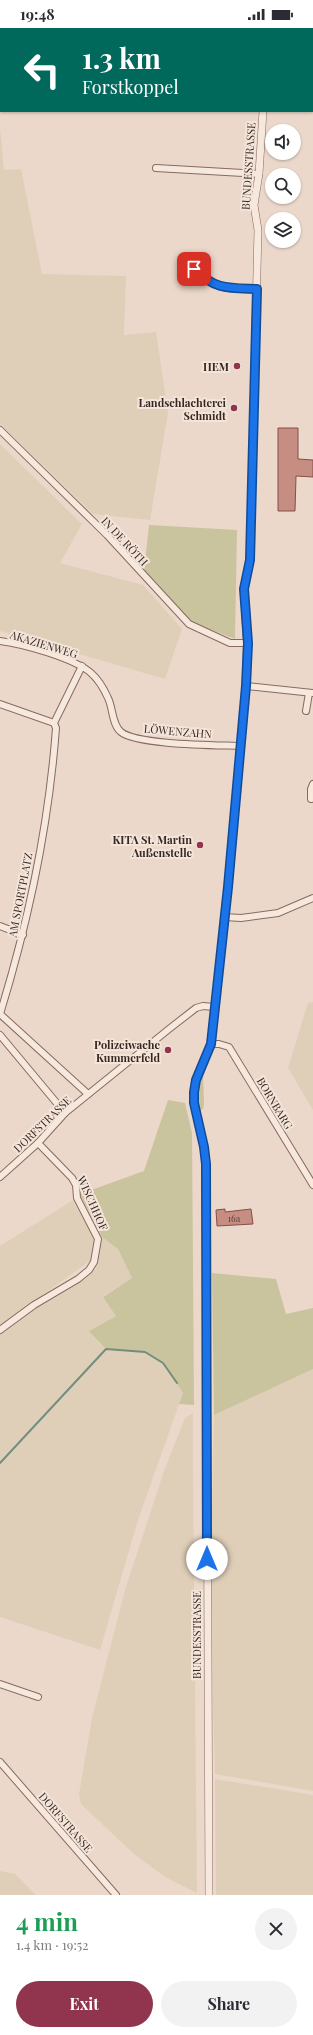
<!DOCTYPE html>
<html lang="en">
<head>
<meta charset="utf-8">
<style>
  :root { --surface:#fff; --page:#f2f2f3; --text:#2b2b33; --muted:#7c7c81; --accent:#91344e }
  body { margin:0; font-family:"Playfair Display",serif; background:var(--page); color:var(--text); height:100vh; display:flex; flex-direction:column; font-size:15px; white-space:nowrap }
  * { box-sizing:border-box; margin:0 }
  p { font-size:13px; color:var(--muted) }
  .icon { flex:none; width:22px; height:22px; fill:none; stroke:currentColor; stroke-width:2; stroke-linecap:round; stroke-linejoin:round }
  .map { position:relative; height:1867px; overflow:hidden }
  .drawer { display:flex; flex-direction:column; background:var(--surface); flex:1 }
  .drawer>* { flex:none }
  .guide { position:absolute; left:0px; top:0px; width:313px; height:84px; box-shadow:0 1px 3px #0004; background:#00695c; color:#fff; overflow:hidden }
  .tools { position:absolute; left:265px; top:96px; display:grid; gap:8px }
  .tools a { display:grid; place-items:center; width:36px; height:36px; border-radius:50%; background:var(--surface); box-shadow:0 1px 3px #0004; font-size:20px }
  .pin { position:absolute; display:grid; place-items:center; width:34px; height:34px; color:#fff; margin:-17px; border-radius:8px; box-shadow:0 2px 6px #0006 }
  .me { position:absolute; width:44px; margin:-22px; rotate:0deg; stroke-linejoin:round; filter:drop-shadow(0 0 3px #0008) }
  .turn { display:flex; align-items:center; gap:14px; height:84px; padding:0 16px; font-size:18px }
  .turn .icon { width:52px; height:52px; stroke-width:2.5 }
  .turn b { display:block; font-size:28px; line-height:34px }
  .round { display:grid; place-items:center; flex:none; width:42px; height:42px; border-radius:21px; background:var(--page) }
  .headline { display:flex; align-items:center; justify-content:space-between; height:68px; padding:0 16px }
  h1 { font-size:24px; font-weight:700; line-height:30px; color:#1e9e55 }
  .action { display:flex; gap:8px; margin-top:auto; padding:8px 16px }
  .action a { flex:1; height:46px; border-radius:24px; background:var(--accent); color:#fff; font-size:16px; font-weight:700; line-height:46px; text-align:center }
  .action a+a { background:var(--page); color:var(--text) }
  .status { display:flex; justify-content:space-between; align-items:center; height:28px; padding:0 20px; background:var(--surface); direction:ltr }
  .status svg { height:11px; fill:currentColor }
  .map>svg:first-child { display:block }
</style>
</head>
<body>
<div class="status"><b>19:48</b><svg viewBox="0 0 49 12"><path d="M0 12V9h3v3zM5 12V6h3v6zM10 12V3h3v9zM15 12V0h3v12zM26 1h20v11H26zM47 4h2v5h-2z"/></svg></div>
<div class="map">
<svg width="313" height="1867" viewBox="0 0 313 1867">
  <rect width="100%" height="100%" fill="#ebd8ca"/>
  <g fill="#e0cfb8">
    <path d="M0,99l4,43 17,-1 21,105 84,2 -2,59 32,-3 12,81 -18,107 -57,-6 -93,-90z"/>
    <path d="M0,416l82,80 -22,39 83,22 39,44 -17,50 -165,-48z"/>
    <path d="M313,974v108l-25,-42 20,-65z"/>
    <path d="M73,1172l21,39 -4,22 -90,64v-79z"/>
    <path d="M102,1209l16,12 14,29 -29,18 13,20 -27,15 17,18 39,3 18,11 20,30 -45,127 -38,130 -100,-33v-282l32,-24 43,-25 21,-17z"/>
    <path d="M313,1341v422l-98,-17 -5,-170 4,-189z"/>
    <path d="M193,1385v58l4,422 -32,-16 -31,-23 -53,-50 -2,-10 13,-76 33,-128 39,-119 21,-53z"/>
    <path d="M215,1751l98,16v100h-97z"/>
    <path d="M0,1843l15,3 21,21h-36z"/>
  </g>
  <g fill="#c9c39e">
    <path d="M149,497l88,5 -2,109 -44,-17 -47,-50z"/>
    <path d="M203,1046l1,30 -1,5 -3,1c-6,-8 -3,-28 3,-36z"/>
    <path d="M168,1072l17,3 7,30 2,272 -15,-1 4,-11 -20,-30 -18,-11 -39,-3 -17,-18 27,-15 -13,-19 29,-19 -14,-29 -16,-12 -22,-43 64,-23z"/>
    <path d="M212,1245l64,6 10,35 27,-6v61l-99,46z"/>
  </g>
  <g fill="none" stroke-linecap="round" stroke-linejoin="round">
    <path stroke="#718e7f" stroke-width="2" d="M0,1435l106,-114 39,3 18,11 14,20"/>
  </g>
  <g fill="#c68d83" stroke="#844f47">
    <path d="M278,400h20v31l15,1v17l-17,-1 -1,35h-17z"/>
    <path d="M225,1181v3l26,-3 2,15 -36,2 -1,-16z"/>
  </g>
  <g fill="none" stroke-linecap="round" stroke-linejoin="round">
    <g stroke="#876a60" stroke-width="8">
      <g id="minor">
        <path d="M34,1l5,-1"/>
        <path d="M0,4h1"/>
        <path d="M156,140l103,6"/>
        <path d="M189,230c16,31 37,30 68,31"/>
        <path d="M0,402l107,105 82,89 41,19h17"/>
        <path d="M0,613c23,3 74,17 91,32 8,7 13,16 17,25 5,10 4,27 13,34 16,13 95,13 120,14"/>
        <path d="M82,638l-28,57 2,5c-7,95 -28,195 -56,286l88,80"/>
        <path d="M246,658l67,7"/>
        <path d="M0,676l54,19"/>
        <path d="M306,683l3,-18"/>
        <path d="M311,771v-10l2,-5"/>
        <path d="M224,889l17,1 37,-5 35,-15"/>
        <path d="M0,898l23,9"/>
        <path d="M0,1007l65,78"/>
        <path d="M211,1016h8l10,3 84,138"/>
        <path d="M0,1149l38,-34 27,-30 104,-84 27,-21 7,-2 11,1"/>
        <path d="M0,1302l34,-25 44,-26 11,-9 5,-8 4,-23 -21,-41 -1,-13 -4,-7 -34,-35"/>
        <path d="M0,1656l38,13"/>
        <path d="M0,1734l116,133"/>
      </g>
    </g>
    <g stroke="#876a60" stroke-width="8">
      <g id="tertiary">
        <path d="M230,0l1,1"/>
        <path d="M209,1867l-3,-731 -2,-17 -10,-44v-11l2,-12 15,-36 17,-157 18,-201 1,-43 -3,-54 6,-29 8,-330 -4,-25 5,-31 4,-63"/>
      </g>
    </g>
    <use href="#minor" stroke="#f7e8dd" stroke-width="6"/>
    <use href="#tertiary" stroke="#f7e8dd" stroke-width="7"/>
  </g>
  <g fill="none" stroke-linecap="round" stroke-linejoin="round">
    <g stroke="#114b97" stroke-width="10">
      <path id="route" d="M194,241c21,21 35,19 63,20l-7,271 -6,29 4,54 -2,43 -18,201 -17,157 -15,36 -2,12v11l10,44 2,17 1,395"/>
    </g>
    <use href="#route" stroke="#1a73e8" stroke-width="7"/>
  </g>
  <g fill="#91344e" stroke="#f3e5d9" stroke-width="1.5">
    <circle cx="237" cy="338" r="4"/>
    <circle cx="234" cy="380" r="4"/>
    <circle cx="200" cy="817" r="4"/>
    <circle cx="168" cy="1022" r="4"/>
  </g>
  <g text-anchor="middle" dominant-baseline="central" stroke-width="4" stroke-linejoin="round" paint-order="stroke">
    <g font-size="9" fill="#5c403a">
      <text x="234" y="1190">16a</text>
    </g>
    <g font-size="11" fill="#382722" stroke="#f3e5d9">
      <text transform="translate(248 138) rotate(-86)">BUNDESSTRASSE</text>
      <text transform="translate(125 513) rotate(47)">IN DE RÖTH</text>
      <text transform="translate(44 616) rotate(17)">AKAZIENWEG</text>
      <text transform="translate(178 703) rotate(5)">LÖWENZAHN</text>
      <text transform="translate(20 867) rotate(-79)">AM SPORTPLATZ</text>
      <text transform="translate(275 1075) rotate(59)">BORNBARG</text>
      <text transform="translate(42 1096) rotate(-44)">DORFSTRASSE</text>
      <text transform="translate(93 1175) rotate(66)">WISCHHOF</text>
      <text transform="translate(196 1607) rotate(-90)">BUNDESSTRASSE</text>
      <text transform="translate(66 1794) rotate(49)">DORFSTRASSE</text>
    </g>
    <g font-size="11" font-weight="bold" fill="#382722" stroke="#f3e5d9" text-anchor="end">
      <text x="229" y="338">HEM</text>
      <text x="226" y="374">Landschlachterei<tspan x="226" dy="13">Schmidt</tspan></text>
      <text x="192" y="811">KITA St. Martin<tspan x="192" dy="13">Außenstelle</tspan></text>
      <text x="160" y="1016">Polizeiwache<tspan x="160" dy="13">Kummerfeld</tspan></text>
    </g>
  </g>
</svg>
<div class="tools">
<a><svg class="icon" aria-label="sound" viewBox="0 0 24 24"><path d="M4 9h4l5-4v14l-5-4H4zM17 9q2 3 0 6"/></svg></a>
<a><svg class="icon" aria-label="search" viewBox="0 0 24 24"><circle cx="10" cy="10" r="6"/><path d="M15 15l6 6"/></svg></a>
<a><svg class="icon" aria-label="layers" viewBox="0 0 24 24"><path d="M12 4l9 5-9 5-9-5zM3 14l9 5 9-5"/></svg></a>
</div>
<div class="pin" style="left:194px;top:241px;background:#d93025"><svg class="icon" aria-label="arrive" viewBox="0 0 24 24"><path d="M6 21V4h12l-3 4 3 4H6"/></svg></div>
<svg class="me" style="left:207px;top:1531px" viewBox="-20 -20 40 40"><circle r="19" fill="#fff"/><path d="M0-13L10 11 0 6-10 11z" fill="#1a73e8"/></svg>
<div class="guide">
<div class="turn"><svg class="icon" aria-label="left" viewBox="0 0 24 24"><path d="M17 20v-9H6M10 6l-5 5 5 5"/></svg><div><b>1.3 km</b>Forstkoppel</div></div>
</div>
</div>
<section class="drawer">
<div class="headline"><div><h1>4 min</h1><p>1.4 km · 19:52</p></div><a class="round"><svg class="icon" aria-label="close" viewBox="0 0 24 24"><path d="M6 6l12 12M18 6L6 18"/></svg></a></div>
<div class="action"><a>Exit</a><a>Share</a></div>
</section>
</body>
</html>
